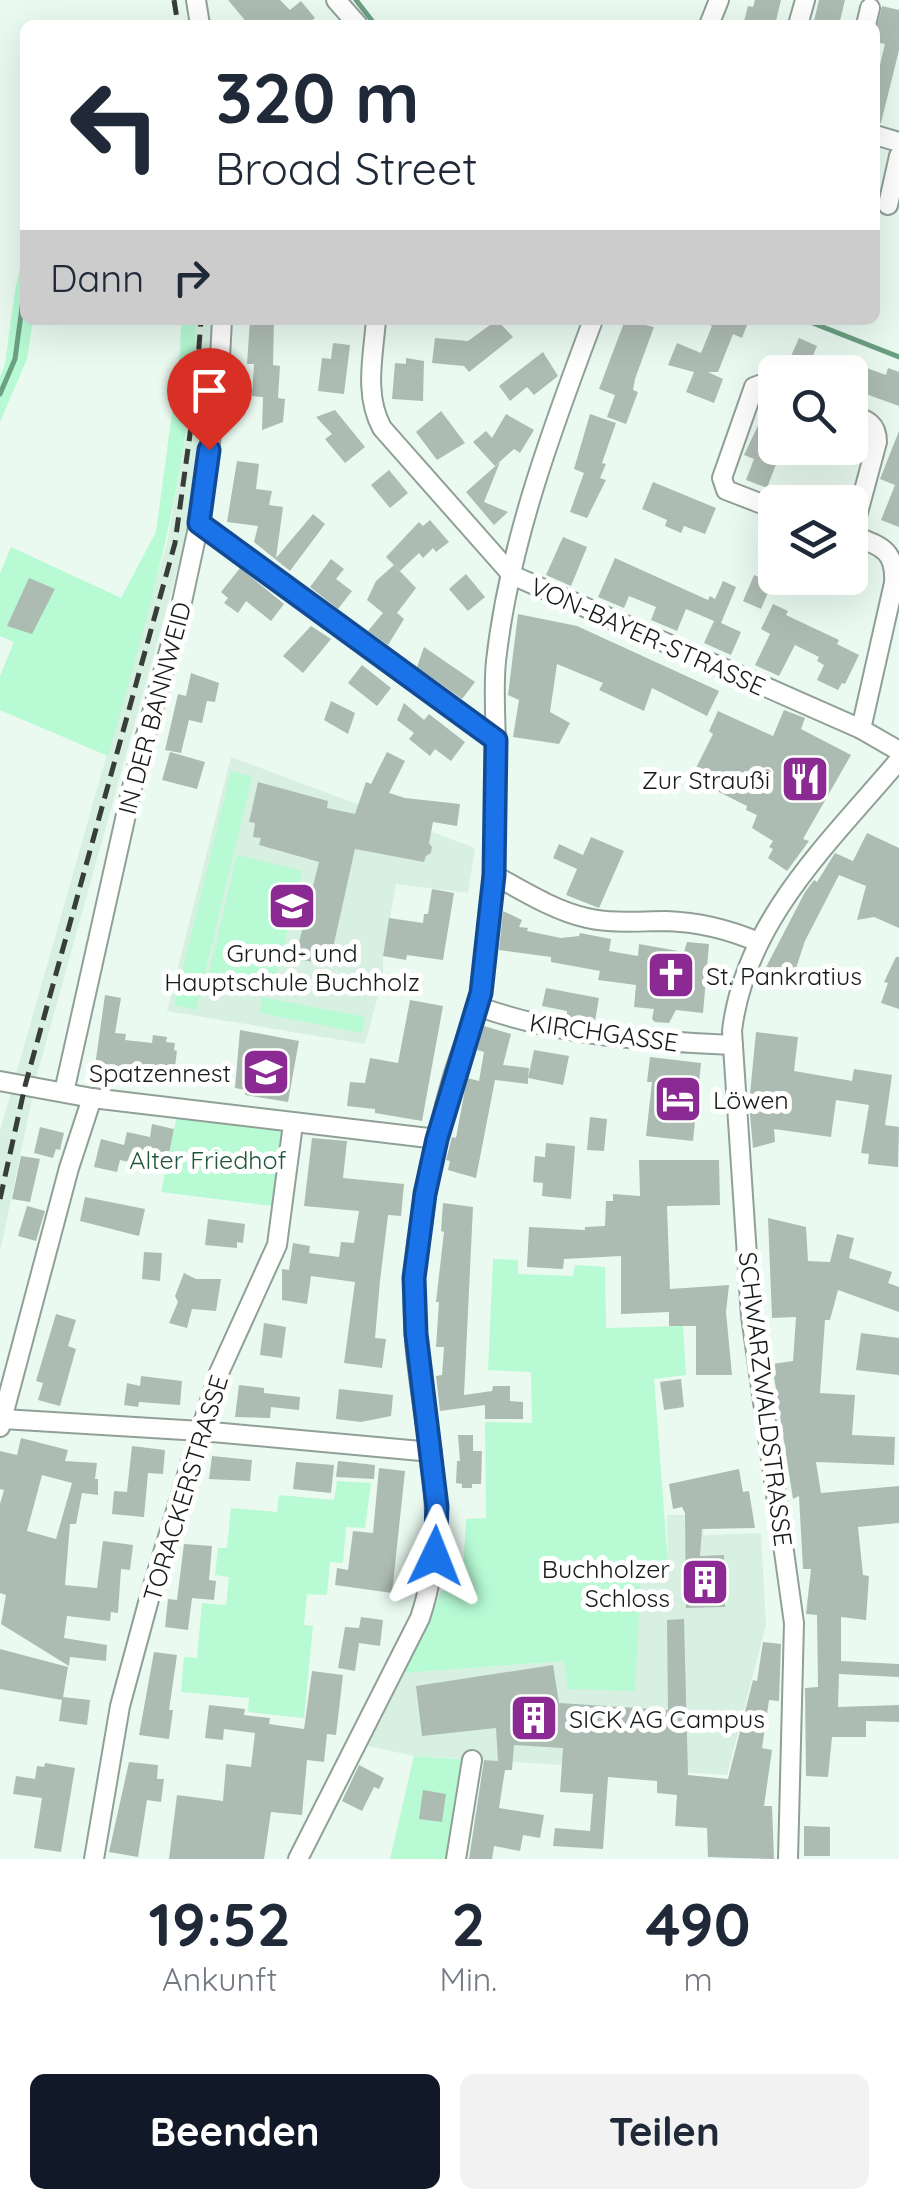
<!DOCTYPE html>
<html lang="de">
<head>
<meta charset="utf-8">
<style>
  :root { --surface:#fff; --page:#f2f2f3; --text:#1f2937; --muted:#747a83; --accent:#111827 }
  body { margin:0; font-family:Quicksand,sans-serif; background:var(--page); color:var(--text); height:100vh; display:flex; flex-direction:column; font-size:38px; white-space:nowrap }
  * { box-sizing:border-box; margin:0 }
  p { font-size:32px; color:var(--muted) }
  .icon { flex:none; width:55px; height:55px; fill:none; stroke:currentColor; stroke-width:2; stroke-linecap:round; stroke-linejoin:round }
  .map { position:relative; height:1859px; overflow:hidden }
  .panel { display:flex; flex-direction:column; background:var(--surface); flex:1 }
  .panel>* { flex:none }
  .hud { position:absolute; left:20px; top:20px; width:860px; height:305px; border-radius:15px; box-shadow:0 10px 40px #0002; background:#fff; color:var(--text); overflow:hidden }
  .tools { position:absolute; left:758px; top:355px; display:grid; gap:20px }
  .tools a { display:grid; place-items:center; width:110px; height:110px; border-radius:15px; background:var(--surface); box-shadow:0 10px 40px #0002; font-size:50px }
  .pin { position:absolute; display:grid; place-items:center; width:85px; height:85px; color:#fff; margin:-102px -42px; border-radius:50% 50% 50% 0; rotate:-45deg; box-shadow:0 0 10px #0007 }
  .pin .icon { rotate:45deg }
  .me { position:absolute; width:110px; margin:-55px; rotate:2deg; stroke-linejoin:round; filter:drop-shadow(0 0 8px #0008) }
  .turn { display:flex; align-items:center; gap:35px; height:210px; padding:0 30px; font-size:45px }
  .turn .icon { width:130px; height:130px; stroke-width:2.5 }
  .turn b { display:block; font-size:70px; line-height:85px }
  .then { display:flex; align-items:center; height:95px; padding:0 30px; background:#0003; gap:20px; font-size:38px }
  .eta { display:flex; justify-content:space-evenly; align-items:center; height:170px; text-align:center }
  .eta b { font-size:60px; font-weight:800; line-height:70px }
  .action { display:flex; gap:20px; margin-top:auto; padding:20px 30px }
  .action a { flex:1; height:115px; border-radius:15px; background:var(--accent); color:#fff; font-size:40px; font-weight:800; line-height:115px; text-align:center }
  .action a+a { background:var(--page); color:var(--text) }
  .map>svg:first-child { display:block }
</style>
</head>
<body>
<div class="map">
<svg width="899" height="1859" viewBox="0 0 899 1859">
  <rect width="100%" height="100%" fill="#eafaf1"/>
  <g fill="#d8f0e2">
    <path d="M196,320h17l-2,54 -20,147 -154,554 -37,177v-121l168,-592 20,-117z"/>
    <path d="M231,757l244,91 -7,45 -72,-9 -13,72v22l-18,66 -198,-33z"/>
    <path d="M667,1515h35l2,20 57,-2 5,92 -39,150 -313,-19 -52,-11 42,-72 161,-12 76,-89 27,-9z"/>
  </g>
  <g fill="#b7fad4">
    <path d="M25,246v74h8l-6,39 -27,63v-45l5,-13 10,-74z"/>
    <path d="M181,320h15c-5,150 -47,293 -88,436l-108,-46v-34l14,-34 -14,-6v-63l11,-26 110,51 35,-66 24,-179z"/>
    <path d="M231,771l21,6 -56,233 -22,-5z"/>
    <path d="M237,855l65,16 -28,116 -65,-15z"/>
    <path d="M262,997l103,20 -3,16 -102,-20z"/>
    <path d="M177,1116l105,15 -9,75 -112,-14z"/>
    <path d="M493,1259l25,1v14l55,2 2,-11 30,2 1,61 77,-2 3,49 -32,4 14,184 -27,9 -6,119 -67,-2 -4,-28 -160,12 37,-82 21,-3 4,-69 20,-1 -1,-96 47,1 -1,-51 -43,-2z"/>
    <path d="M337,1481l34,2 -6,45 -19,-1 -3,36 -13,-1 -3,33 -20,-1 -3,31 9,1 -9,92 -56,-6 1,-14 -68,-6 3,-35 13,1 5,-55 24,2 3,-28 -14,-2 3,-27h9l4,-40 46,4 2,-17 55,5z"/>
    <path d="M414,1756l58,4 -16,99h-66z"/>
  </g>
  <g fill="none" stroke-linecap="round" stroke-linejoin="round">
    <g stroke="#6ca083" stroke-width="5">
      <path d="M356,0l17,22"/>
      <path d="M805,320l94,37"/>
      <path d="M0,394l15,-35 10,-74"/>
    </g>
  </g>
  <g fill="#adbcb3" fill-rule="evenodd">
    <path d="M228,0h52l10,10 11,-9 14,17 -9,7h-57z"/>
    <path d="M755,0h26l-6,25h-32l5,-19 5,1z"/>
    <path d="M819,0h26l-6,25h-26z"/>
    <path d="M882,6l17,4v40l-18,73h-6v-50h3l7,-29 -10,-2v-8z"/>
    <path d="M250,320h24l-1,45 7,1 -2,32 7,1 -2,23 -21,8 1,-33 -11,-1 2,-32h-7z"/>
    <path d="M497,320l16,17 -44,35 -5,-6 -32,-3 3,-25 33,3z"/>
    <path d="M625,320l29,7 -19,52 -2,11 5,2 -12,32 -19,-7 8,-22 -16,-6z"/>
    <path d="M699,320h50l-7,18 -9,-4 -15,38h-10l15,7 -9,24 -28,-11 8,-20 -26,-7 9,-22 24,10 11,-27z"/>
    <path d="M799,338l18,8 -11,26h-22z"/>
    <path d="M333,343l17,2 -6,49 -26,-3 4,-33 9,1z"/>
    <path d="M543,352l15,24 -24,19 -7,-8 -17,14 -11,-15z"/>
    <path d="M406,358l18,3 -1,40 -31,-2 3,-36 11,1z"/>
    <path d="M850,362l36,13 2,-7 11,4v34l-36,-13 -6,7 -7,-12z"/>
    <path d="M770,400h5v24l-11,30 14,5 -11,29 -21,-8 8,-21 -10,-4z"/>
    <path d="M335,410l30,37 -20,16 -20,-24 7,-5 -16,-17z"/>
    <path d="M441,411l24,32 -28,17 -21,-28z"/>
    <path d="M506,414l28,16 -14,23 -6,-4 -19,17 -22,-24 13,-11 6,7z"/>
    <path d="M590,414l26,9 -14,40 4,1 -6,14 6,2 -19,38 -17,-6 14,-39 -10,-4z"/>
    <path d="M899,431v96l-18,-7 14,-35 -15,-6z"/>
    <path d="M237,461l22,3 -3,25 16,2 -3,14 14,2 -7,51 37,-44 12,10 -35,47 -36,-29 4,-16 -31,-4z"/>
    <path d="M500,462l-16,40 24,10 -14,13 -28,-33z"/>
    <path d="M389,470l19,23 -18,15 -19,-23z"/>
    <path d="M653,482l63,26 -11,26 -21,-8 -3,7 -16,-7 2,-6 -25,-11z"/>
    <path d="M430,520l19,22 -13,10 -3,-4 -10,10 -4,-5 -19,18 -14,-14 33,-35 4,4z"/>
    <path d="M563,537l24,10 -16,39 -25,-11z"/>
    <path d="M615,558l93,42 2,-4 5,3 8,-18 13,6 -15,36 20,9 -10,23 -27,-12 10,-22 -28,-12 -9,22 -26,-11 5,-13 -27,-11 -5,12 -26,-11z"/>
    <path d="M331,559l13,10 -8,10 16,12 -14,18 -28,-22z"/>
    <path d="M394,565l22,23 -19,25 7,6 -16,26 -20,-14 15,-18 -16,-13 9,-19z"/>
    <path d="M240,568l44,36 -13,17 -25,-20 -8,12 -14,-10 4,-5 -7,-6z"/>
    <path d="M466,574l19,23 -17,14 -19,-22z"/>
    <path d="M754,575l18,8 -11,26 -18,-8z"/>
    <path d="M29,578l26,11 -23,45 -25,-8z"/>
    <path d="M773,604l15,7 -2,4 53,25 -2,4 22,11 -14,29 -3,-1 -4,7 -21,-10 7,-15 -7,-4 2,-4 -24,-12 -16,31 -24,-11 15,-31 -9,-5z"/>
    <path d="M518,614l59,12 142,65 -12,25 -55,-28 -8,23 -45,-21 4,-7 -46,-19 -7,48 20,11 -11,21 -46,-7 6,-37 -11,-5z"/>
    <path d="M311,626l20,13 -28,34 -20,-17z"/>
    <path d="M424,647l51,35 -13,17 -45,-32z"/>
    <path d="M362,665l29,23 -14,18 -29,-23z"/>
    <path d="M191,673l28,10 -4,19 -8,-1 -5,22 -13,-3 -8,33 -16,-3 13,-56 8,2z"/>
    <path d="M331,701l24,12 -7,21 -24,-14z"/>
    <path d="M404,703l20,17 5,-6 36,28 -14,19 -16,-12 -5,7 -21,-17 5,-6 -17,-13z"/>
    <path d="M784,710l21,8 -4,11 50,26 -48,84 6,2 -22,30 -19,-13 5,-9 -4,-2 4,-6 -21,-13 5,-13 -11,-5 1,-4 -56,-28 22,-44 -4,-3 9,-20 55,25z"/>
    <path d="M170,752l35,10 -8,27 -35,-9z"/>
    <path d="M387,752l18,9 -16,32 16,5 55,6 -3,22 -24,-4 -4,21 3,4 -1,6 -5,3 -2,6 -69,-13 -26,117 -34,-8 24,-96 -60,-17 2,-7 -8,-1 2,-14 -6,-1 9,-40 70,19 -1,7 28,6 11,-32 5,2z"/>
    <path d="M867,833l32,15v80l-25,-11 -17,3 9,-34 -27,-11 -34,66 -12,36 -5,-2 -5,9 -21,-9 43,-83 9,-12 3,2 18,-29 18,8z"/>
    <path d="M591,837l33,14 -25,57 -33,-13 11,-26 -24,-11 6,-14 24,11z"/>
    <path d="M432,889l22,4 -11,67 -36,-5 -1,5 -23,-4 6,-38 34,5 1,-9h4z"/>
    <path d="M503,911l19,9 -3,7 9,1 -1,3 34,7 18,-2 1,-3 31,6 -2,12 29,5 1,-12 45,8 3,-10 22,2 -6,69 -27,-3 -7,13 -14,-1 -3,-3 2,-10 -20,-2 2,-22 -38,-5 2,-9 -49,-9v-5l-52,-7z"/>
    <path d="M896,957h3v52l-18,-6 7,-20 -4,-1z"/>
    <path d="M546,988l53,10 -4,23 -28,-4v-6l-25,-5z"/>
    <path d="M105,995l16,3 -6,35 11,1 -1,6 27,3 1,-8 14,2 -1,5 9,1 -1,7 3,1 -3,23 -26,-3v6l-53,-11z"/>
    <path d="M410,1000l33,6 -21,115 -47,-8v-4l-28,-3 3,-24 15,1 5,-25 28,5z"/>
    <path d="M484,1026l27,8 -8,31 26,3 -1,10 6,-28 35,6 -6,29 -35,-7v6l-33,-4 -19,98 -28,-8 2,-9 -4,-1 6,-23 4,1 11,-60 12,3 5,-29 -7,-2z"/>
    <path d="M240,1030l59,11 -11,61 -43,-7 1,-5 -11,-2z"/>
    <path d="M756,1032l42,5 -4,34 58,10 2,-12 38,6 -7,50 14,2 -1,40 -30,-3 1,-10 -8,-1 8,-48 -33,-5 -5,37 -57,-8 1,13 -22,6 -4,-44z"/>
    <path d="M650,1057l51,6 -8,78 -47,-5 6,-54h-5z"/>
    <path d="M590,1117l17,2 -3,32 -17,-1z"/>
    <path d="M152,1124l22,5 -6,30 -22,-5 -3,11 -23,-5 -3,12 -23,-5 7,-28 23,6 3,-13 23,5z"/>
    <path d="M40,1127l24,6 -4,17 -4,-1 -3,9 -19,-5z"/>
    <path d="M312,1138l35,3 -4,37 61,6 -3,32 -13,-1 -8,66 -5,57 11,1 -4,29 -38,-5 11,-81 -44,-6 -4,28 -25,-4v-31l7,1 4,-27 17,3 -1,7 30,4 2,-15 13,1 5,-32 -55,-5z"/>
    <path d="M546,1143l29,3 -4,53 -29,-3 1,-13 -10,-1 2,-26 10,1z"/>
    <path d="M21,1156l19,3 -10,43 -18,-3z"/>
    <path d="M639,1160h80l1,45 -53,1 3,83 59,-4 -3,27 6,63h-36v-49h-27v-14l-48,2v-58l-57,3 -1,10 -36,-2 2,-40 56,3v-3l20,-1 1,-25h7v-7l27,2z"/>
    <path d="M85,1197l60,12 -6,27 -59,-15z"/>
    <path d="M443,1203l30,4 -9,188 28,-4 1,-5h17v15l13,1v17h-38v-14l-45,6 -4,-35 6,-1 2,-28h-8l3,-45h-3l8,-70 -3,-1z"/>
    <path d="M27,1206l18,5 -9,30 -18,-5z"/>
    <path d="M768,1218l38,9 2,34 22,1 7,-28 17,4 -5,20 43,14 -4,11 11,4v25l-61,-22 -8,30h-5l-5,73 35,2 -3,40 43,2 -1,28 -78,-3 5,31 78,-7v37l-41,4 5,48 6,1 -3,44 -25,-3v44l58,3v13l-60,-3 -1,33 61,-2v17l-33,-1v16h-34l-4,40 -22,-1 -1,-88 13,-1 -1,-72 -11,-1 5,-45h-8l-4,-73 -6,3 -21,-135 21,-3 3,-44 -24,1z"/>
    <path d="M208,1219l37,5 -2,19 -6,-1v6l-32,-3z"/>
    <path d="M144,1252l18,1 -2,28 -18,-2z"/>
    <path d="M184,1273l12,6h25l-5,32 -24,-2 -5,19 -18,-5 9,-21 -3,-6z"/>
    <path d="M56,1314l20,6 -8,26 8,3 -16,57 -22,-6 5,-17 -7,-2z"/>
    <path d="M264,1323l22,4 -4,31 -22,-3z"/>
    <path d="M861,1333l38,5v37l-43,-5z"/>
    <path d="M141,1376l41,5 -2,24 -41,-3 -1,5 -14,-2 3,-22 13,3z"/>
    <path d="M681,1379l3,28 -20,3 -4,-28z"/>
    <path d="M239,1385l25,3v5l36,4 -1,13 -28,-3 -1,11 -35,-1z"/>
    <path d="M339,1389l54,6 -2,21 -30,6 -25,-3z"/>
    <path d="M458,1435h15v16h9l-1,33h-9v4h-10v-4l-6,-1 1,-22h3z"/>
    <path d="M21,1438l47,12 -3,11 32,2 -2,16h3v16l-16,-2 -6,31h-6l-5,61 32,3 6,-47 30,4 -3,25 -9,-1 -3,44 -7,-1 -1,9 -43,-5 -3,22 43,7 -1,16 -36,-4 -1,9 -68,-42 5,-29 -6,-2v-89l4,-14 -4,-1v-38l17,4zM42,1475l30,8 -16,56 -29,-8z"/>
    <path d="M132,1446l33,4 -2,24 -15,-1 -4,44 -32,-3 2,-23 13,1z"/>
    <path d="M212,1456l40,4 -2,21 -41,-2z"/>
    <path d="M338,1461l37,4 -1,14 -38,-2z"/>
    <path d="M296,1462l38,3 -3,28 -38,-4z"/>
    <path d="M379,1468l26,3 -13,122 -57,-8 2,-17 11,2 5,-39 20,2z"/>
    <path d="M739,1469l4,23 6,-1 6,37 -53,1 -2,27 24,-1 1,52 -39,1 -1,-95 -3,-6 -9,2 -4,-25z"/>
    <path d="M184,1544l28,2 -3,34 7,1 -2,19 -22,-2 -4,32 -23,-3 3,-28 9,1z"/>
    <path d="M361,1617l22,3 -3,26 -21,-3 -4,28 -17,-3 7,-41 14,1z"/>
    <path d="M684,1619l4,156 40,4 25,-99 4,1 6,-39 18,2 -2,57 -10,-1 -7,48 10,2 -8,56h8l2,53 -66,-2 -1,-29 -32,-2 2,-31 -20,-2v-12l-49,-4 -5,72 -50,-3 2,-18 35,3 3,-37 -33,-2 3,-44 -49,-3 -2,25h-7l-6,38 45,7 -4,23 -17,-3 -3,16 -26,-5 -2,13h-23l15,-99 14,1 -2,-33 -74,8 -6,-50 137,-21 6,38 109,7 -1,-90z"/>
    <path d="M0,1649l68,18 -5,30 27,3 -3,25 -28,-4 3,-21 -62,-11z"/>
    <path d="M154,1652l23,3 -8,55h4l-4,29 -30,-4z"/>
    <path d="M312,1671l31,4 -7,60 -9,-1 -3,28 -17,-2 -5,55 -31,-3 -7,47h-95l8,-64 46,6 3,-37 25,3 4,-34 -31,-4 -1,11 -18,-2 4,-33 36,4 -1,6 26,3 -1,6 35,5z"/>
    <path d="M129,1762l29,3 -1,14h7l-3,23 -14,-2 -9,57 -29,-5z"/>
    <path d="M45,1763l30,5 -14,84 -27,-4 8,-50 -29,-4 3,-18 19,3 2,-13 7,1z"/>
    <path d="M359,1765l25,13 -5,11 -5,-2 -12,24 -20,-10z"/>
    <path d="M423,1790l23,4 -4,28 -23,-3z"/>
    <path d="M804,1826l26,1v29h-26z"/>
  </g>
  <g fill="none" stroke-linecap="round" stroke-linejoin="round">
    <g stroke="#91a097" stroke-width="22">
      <g id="minor">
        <path d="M196,0l4,25"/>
        <path d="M336,0l22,25"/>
        <path d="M709,25l10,-25"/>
        <path d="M798,25l7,-25"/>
        <path d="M866,25l4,-17"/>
        <path d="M875,135l24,7"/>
        <path d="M888,205l11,-49"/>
        <path d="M376,320c-3,37 -12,75 6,108l130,147 349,154 38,22"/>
        <path d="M775,388l-13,-4 -8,3 -32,91 4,12 49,19"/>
        <path d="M850,414c17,6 27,9 27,28l-25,93"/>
        <path d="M199,523l297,217"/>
        <path d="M850,534c29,12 46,14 44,49l-33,146"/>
        <path d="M494,875c29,16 61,36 93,43 26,6 52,3 79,3 31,1 64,9 92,21"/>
        <path d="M477,1006c82,30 169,35 256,39"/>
        <path d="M0,1081l92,17 345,41"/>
        <path d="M64,1092l70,-313 46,-168 19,-88 20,-147 3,-56"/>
        <path d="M3,1419l198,12 231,21"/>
        <path d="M0,1427l69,-259 23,-70"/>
        <path d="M94,1859l26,-153 31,-114 67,-217 59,-130 16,-121"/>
        <path d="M298,1859l122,-241c41,-122 -16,-226 -5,-345 5,-65 19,-130 37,-193 10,-34 26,-66 31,-101 11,-76 12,-151 13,-227 0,-30 -3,-61 0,-91 13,-117 56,-232 97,-341"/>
        <path d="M456,1859l16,-99"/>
        <path d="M788,1859l6,-236 -43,-307 -19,-285c13,-111 99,-190 167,-271"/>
      </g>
    </g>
    <use href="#minor" stroke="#fff" stroke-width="18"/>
    <g stroke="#373d39" stroke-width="5" stroke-dasharray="15 8" stroke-linecap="butt">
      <path d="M174,0l4,25"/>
      <path d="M0,1199l25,-113 150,-543 20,-145 6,-78"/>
    </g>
  </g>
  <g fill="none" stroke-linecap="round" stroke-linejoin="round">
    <g stroke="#114b97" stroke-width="25">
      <path id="route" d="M209,450l-10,73 297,217 -2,135 -13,118 -44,146 -12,55 -11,84 2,56 21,173 -2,49"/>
    </g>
    <use href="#route" stroke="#1a73e8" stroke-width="18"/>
  </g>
  <defs>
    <g id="restaurant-square" transform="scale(2.5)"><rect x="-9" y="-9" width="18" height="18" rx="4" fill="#8b2a92" stroke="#fff"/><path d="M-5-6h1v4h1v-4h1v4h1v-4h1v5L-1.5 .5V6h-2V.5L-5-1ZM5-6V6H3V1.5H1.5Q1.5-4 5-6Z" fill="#fff"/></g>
    <g id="school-square" transform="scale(2.5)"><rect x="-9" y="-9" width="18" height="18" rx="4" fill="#8b2a92" stroke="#fff"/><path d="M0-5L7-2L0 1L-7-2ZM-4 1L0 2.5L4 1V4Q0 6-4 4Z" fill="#fff"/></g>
    <g id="church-square" transform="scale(2.5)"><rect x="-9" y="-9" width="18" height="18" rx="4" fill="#8b2a92" stroke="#fff"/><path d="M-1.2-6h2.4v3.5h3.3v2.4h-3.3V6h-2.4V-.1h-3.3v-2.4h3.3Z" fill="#fff"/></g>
    <g id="hotel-square" transform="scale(2.5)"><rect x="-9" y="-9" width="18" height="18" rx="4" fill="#8b2a92" stroke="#fff"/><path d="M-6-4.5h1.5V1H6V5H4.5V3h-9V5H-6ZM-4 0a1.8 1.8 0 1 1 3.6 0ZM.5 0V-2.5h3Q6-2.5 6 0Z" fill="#fff"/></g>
    <g id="building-square" transform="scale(2.5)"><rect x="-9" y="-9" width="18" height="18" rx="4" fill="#8b2a92" stroke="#fff"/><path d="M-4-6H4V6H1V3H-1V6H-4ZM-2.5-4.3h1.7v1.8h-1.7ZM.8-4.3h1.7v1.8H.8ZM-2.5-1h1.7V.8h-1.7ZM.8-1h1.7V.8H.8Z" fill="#fff"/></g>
  </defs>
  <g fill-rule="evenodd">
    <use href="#restaurant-square" x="805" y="779"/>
    <use href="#school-square" x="292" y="906"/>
    <use href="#church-square" x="671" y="975"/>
    <use href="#school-square" x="266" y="1072"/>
    <use href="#hotel-square" x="678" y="1099"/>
    <use href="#building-square" x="705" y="1582"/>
    <use href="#building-square" x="534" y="1718"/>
  </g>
  <g text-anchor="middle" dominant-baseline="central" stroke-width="10" stroke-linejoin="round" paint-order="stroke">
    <g font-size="25" fill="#171c19" stroke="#fff">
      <text transform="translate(648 636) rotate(24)">VON-BAYER-STRASSE</text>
      <text transform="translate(154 708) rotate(-75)">IN DER BANNWEID</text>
      <text transform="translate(604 1032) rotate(8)">KIRCHGASSE</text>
      <text transform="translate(766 1399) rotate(83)">SCHWARZWALDSTRASSE</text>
      <text transform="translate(185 1488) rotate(-73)">TORACKERSTRASSE</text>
    </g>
    <g font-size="25" fill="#171c19" stroke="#fff" text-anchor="end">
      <text x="770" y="779">Zur Straußi</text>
      <text x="292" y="952" text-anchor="middle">Grund- und<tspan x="292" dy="29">Hauptschule Buchholz</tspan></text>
      <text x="706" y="975" text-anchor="start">St. Pankratius</text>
      <text x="231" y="1072">Spatzennest</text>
      <text x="713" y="1099" text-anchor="start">Löwen</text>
      <text x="670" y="1568">Buchholzer<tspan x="670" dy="29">Schloss</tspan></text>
      <text x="569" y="1718" text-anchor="start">SICK AG Campus</text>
    </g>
    <g font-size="25" fill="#1f563b" stroke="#fff">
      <text x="208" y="1159">Alter Friedhof</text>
    </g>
  </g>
</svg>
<div class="tools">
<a><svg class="icon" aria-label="search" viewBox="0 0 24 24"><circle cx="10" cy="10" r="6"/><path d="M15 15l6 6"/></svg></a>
<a><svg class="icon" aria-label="layers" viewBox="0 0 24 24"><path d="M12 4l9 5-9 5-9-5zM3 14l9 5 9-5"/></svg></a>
</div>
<div class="pin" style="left:209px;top:450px;background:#d93025"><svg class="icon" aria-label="arrive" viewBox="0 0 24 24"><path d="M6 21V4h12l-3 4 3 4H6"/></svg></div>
<svg class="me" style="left:435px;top:1556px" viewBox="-20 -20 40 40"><path d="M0-17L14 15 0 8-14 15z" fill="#1a73e8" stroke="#fff" stroke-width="4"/></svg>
<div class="hud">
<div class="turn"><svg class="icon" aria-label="left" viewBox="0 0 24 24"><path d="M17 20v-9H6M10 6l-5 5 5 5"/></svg><div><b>320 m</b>Broad Street</div></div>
<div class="then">Dann<svg class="icon" aria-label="right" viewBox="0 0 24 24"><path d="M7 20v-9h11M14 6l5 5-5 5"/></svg></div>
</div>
</div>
<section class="panel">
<div class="eta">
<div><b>19:52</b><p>Ankunft</p></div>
<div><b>2</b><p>Min.</p></div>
<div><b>490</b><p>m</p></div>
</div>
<div class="action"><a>Beenden</a><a>Teilen</a></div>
</section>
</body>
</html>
